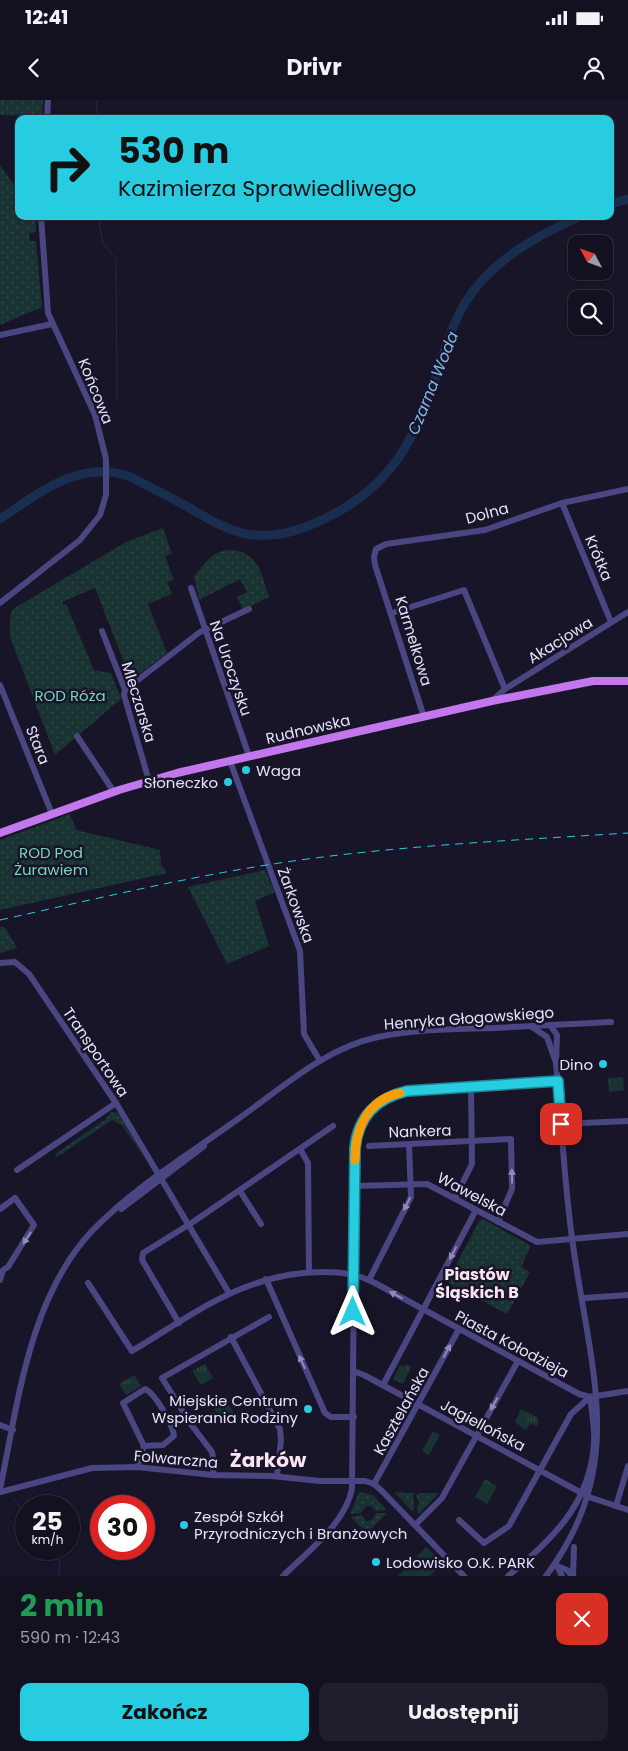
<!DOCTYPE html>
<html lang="pl">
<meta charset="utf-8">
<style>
:root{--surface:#13101f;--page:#201e2c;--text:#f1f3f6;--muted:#9d9da4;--line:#32303d;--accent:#27cce1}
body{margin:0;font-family:Poppins,sans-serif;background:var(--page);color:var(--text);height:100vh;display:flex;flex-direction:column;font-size:19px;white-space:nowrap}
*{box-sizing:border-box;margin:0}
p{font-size:16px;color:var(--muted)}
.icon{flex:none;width:28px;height:28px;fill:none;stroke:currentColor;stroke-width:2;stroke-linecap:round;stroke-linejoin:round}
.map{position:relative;height:1476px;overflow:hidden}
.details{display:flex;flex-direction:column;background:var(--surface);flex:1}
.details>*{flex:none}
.banner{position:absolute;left:15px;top:15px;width:599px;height:105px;border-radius:10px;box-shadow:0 1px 4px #0004,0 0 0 1px var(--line);background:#27cce1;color:#111;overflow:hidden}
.needle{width:32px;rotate:311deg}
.controls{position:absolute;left:568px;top:135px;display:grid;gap:10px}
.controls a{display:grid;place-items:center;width:45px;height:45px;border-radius:10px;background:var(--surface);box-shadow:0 1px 4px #0004,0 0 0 1px var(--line);font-size:25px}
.speed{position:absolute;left:15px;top:1395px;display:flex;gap:10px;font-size:25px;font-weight:700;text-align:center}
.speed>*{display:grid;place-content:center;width:65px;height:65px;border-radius:50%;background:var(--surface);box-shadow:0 1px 4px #0004,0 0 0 1px var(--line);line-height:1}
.speed small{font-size:12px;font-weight:400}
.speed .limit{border:8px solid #d22;background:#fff;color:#111}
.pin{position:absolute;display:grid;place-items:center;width:42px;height:42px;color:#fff;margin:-21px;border-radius:10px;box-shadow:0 2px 8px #0006}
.me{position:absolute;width:55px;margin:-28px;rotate:0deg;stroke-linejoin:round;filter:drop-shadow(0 0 4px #0008)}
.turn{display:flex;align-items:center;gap:18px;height:105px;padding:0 20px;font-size:22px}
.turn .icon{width:65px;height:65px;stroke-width:2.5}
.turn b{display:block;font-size:35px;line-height:42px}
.round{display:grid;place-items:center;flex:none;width:52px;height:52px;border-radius:10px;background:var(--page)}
.overview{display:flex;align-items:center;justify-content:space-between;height:85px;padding:0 20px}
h1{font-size:30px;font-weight:700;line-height:38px;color:#1e9e55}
.action{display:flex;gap:10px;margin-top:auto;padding:10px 20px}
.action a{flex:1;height:58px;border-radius:10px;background:var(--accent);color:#111;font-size:20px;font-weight:700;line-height:58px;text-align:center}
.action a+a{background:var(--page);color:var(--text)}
.status{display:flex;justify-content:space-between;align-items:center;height:35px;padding:0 25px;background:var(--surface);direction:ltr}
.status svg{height:14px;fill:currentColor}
header{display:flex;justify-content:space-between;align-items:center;height:65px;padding:0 20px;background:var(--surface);font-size:22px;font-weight:700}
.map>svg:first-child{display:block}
.grass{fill:url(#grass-dots)}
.park{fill:url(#park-tufts)}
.pitch{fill:#193232}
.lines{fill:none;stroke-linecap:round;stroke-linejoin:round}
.stream{stroke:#192d4e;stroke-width:1}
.river{stroke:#192d4e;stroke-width:9}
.minor{stroke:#494682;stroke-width:6}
.major{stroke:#c277ec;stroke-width:8}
.rail{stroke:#27cce1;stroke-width:1;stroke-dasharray:8 6;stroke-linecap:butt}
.oneway{fill:#8f8cb8}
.route-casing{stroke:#198592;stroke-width:12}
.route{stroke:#27cce1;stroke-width:9}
.slow{stroke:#f59e0b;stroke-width:9}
.poi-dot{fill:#27cce1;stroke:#191529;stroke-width:2}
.labels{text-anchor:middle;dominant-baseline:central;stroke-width:5;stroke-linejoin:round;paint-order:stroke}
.street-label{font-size:15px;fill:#e5e1fb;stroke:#191529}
.park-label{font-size:15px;fill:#76d3bd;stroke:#191529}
.poi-label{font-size:15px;fill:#e5e1fb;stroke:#191529;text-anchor:start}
.water-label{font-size:16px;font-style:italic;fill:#7db8ed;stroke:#191529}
.neighbourhood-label{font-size:16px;font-weight:bold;fill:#fbe3f2;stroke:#191529}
.district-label{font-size:20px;font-weight:bold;fill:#fbe3f2;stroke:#191529}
</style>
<div class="status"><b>12:41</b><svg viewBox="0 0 49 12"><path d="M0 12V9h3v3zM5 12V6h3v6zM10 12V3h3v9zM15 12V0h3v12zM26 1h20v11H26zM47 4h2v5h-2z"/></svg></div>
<header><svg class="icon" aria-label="back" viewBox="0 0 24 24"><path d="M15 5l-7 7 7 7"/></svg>Drivr<svg class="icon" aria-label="person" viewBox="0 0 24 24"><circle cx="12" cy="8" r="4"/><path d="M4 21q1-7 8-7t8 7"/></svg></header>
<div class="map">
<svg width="628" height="1476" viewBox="0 0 628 1476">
<defs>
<pattern id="grass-dots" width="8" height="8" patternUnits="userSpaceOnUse" patternTransform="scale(1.25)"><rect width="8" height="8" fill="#193232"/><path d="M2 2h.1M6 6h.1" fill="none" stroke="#2f4646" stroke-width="1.8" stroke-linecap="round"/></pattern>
<pattern id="park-tufts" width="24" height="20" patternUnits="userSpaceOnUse" patternTransform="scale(1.25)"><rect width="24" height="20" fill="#193232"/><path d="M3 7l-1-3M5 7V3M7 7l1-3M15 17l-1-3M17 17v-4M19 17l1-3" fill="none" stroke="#2f4646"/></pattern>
</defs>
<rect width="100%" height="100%" fill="#191529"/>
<g class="grass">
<polygon points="0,0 43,0 42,19 36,19 34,16 0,15"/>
<polygon points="0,65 19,92 19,116 36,116 36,132 29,133 30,141 36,141 42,207 0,225"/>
<polygon points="163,428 172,454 165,456 174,480 167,482 172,494 148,504 167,553 131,580 95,488 62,502 64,505 66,504 94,570 111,573 121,599 55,655 10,537 10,516 13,509 126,442"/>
<path d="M 226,450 C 258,449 261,472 269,497 L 243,510 L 237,497 L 247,492 L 240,479 L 199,500 L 194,477 C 206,463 208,455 226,450 Z"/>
<polygon points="70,714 76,730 160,750 161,764 167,773 0,810 0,740"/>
<polygon points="265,770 275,792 255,801 269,846 227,864 188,787"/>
<polygon points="2,826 6,829 17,848 0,853 0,827"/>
<polygon points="111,1012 118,1013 145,1059 122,1025 112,1020 57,1057 55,1054 106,1019"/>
<polygon points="483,1119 531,1146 521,1167 530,1172 507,1214 447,1182 479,1121"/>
<polygon points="359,1392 373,1395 387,1410 376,1411 371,1406 366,1406 361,1413 350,1414"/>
<polygon points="394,1392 413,1393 414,1410 412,1411"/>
<polygon points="419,1393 439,1393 419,1414 417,1411 419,1402 416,1395"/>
<polygon points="376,1413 387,1413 367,1433 351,1417 362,1415 366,1421 372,1420"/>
</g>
<g class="park">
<polygon points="623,977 624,990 609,992 608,978"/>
<polygon points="501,1158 504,1172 492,1174 490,1159"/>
<polygon points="205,1264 213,1278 201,1285 192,1271"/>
<polygon points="406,1264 411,1267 403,1284 393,1279 400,1265 404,1267"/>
<polygon points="134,1275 141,1286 126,1295 119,1284"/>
<polygon points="226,1301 234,1313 222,1320 214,1308"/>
<polygon points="521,1309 537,1317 539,1322 537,1326 530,1324 526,1330 515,1322"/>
<polygon points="433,1331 440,1335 429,1355 422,1351"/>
<polygon points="485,1379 497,1386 487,1404 475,1397"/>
</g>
<polygon class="pitch" points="426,1447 443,1463 430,1476 398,1476"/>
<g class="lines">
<g class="stream">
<polyline points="97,19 97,0"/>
<polyline points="98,116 103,143 116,159 117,301"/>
<polyline points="13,1399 26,1415"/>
<polyline points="52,1449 60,1462 59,1476"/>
</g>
<g class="river">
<polyline points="610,104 628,99"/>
<path d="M 0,419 C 39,393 81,358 131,377 C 150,387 169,397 188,407 C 207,418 224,429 246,434 C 274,439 300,431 326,418 C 393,386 416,337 438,270 C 445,248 453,223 465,203 C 491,161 536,136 581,116"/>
</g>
<g class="minor">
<polyline points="47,19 48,0"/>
<polyline points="0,235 52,224"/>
<polyline points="562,403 611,522"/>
<polyline points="191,488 249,656"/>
<polyline points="0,503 80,440 100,415 106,395 106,359 95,315 48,213 41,116"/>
<polyline points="392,513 464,490 505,589"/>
<polyline points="102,531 125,590 124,595 149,681"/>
<polyline points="0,585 52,714"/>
<polyline points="125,590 200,532 249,509"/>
<polyline points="492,601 505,589 628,512"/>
<polyline points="424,617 375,465 374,457 376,449 386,444 485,430 562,403 628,389"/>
<polyline points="77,636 114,692"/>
<polyline points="230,661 300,851 304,934 320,961"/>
<polyline points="0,863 15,862 29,874 116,1003 229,1193"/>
<polyline points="532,927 547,937 555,960"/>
<polyline points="561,1024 628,1021"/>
<polyline points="369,1046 511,1039 512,1089 498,1122"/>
<polyline points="300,1049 308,1063 309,1172"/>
<polyline points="17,1070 116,1003"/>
<polyline points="355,1086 427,1084 537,1142 628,1134"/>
<polyline points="240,1091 261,1124"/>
<polyline points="455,1098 472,1064 471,986"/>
<polyline points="0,1109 15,1098 34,1125 8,1167 3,1170 0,1180"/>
<polyline points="121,1109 204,1046"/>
<polyline points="266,1179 325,1313 331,1317 354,1317"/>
<polyline points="369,1180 411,1097 409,1044"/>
<path d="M 88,1183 L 132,1251 C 195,1213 247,1172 323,1172 C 343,1172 357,1174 375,1183 L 579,1294 L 590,1297 L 628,1291"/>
<polyline points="584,1198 628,1195"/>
<polyline points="179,1223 142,1160 143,1153 190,1124 333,1026"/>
<polyline points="231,1237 280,1329 281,1340 277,1376"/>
<polyline points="353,1271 364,1275 589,1397 628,1410"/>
<polyline points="383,1285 476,1110"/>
<polyline points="0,1325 13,1330"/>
<path d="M 137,1367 L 144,1346 L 123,1303 L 145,1289 C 155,1293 173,1325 174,1336 L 163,1345 L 144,1346"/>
<polyline points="213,1375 214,1362 212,1352 190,1323 162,1278 269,1217"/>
<polyline points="374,1384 459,1229"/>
<path d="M 0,1389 C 18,1303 29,1199 91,1132 C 134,1087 188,1055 238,1019 C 282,988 325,948 378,937 C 416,929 456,929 495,928 C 533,926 572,924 611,922"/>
<polyline points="0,1392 92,1368 137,1367 213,1375 272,1376 320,1381 365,1381 374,1384 383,1392 464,1476"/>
<polyline points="616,1406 628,1366"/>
<polyline points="459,1420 484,1443 509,1426 571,1314 590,1297"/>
<polyline points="415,1425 442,1398 518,1261"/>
<polyline points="557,1466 567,1470 572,1476"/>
<polyline points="557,1466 562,1476"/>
<path d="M 283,1476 C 307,1452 345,1424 352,1389 L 355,1048 C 358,1017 377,998 407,991 L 558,981"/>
<path d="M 508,1476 C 552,1439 590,1405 594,1343 C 595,1328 592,1312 590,1297"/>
<path d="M 546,1476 C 628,1366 591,1273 573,1145 C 564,1085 562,1024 556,964 L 557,935 L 550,925"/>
<polyline points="573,1476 574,1447"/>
</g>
<polyline class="major" points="0,733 119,690 177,673 492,601 593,581 628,581"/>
<path class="rail" d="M 0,820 C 100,798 199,774 300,760 C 409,745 519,740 628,733"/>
</g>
<defs><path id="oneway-solid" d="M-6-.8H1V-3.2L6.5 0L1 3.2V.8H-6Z" transform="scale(1.25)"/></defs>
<g class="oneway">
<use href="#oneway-solid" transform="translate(512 1076) rotate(-91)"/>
<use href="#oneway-solid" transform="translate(407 1104) rotate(116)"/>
<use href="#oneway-solid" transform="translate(27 1138) rotate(123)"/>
<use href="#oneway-solid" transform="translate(453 1153) rotate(118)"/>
<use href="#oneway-solid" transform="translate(396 1195) rotate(-151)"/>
<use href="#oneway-solid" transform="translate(447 1251) rotate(-62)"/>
<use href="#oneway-solid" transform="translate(302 1262) rotate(-115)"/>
<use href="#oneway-solid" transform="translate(494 1304) rotate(119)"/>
</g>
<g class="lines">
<g class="route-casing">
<path id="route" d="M 353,1212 L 355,1048 C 358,1017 377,998 407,991 L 558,981 L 561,1024"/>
</g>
<use href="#route" class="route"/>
<path class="slow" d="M 355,1060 C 355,1029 367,1000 400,993"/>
</g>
<g class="poi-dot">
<circle cx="246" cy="670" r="5"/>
<circle cx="228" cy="682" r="5"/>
<circle cx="603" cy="964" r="5"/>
<circle cx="308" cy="1309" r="5"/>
<circle cx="184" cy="1425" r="5"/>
<circle cx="376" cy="1462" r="5"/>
</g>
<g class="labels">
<g class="street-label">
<text transform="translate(96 291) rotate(68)">Końcowa</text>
<text transform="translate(487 413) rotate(-15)">Dolna</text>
<text transform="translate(599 458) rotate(67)">Krótka</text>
<text transform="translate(560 540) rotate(-32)">Akacjowa</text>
<text transform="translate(414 541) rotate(73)">Karmelkowa</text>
<text transform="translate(231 568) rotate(71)">Na Uroczysku</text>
<text transform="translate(139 602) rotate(73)">Mleczarska</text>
<text transform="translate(308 629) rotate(-13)">Rudnowska</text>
<text transform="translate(38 645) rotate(68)">Stara</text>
<text transform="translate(296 805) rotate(70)">Żarkowska</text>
<text transform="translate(469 918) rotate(-4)">Henryka Głogowskiego</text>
<text transform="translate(96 952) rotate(56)">Transportowa</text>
<text transform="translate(420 1031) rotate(-2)">Nankera</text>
<text transform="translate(472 1094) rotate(28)">Wawelska</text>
<text transform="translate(512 1244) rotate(28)">Piasta Kołodzieja</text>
<text transform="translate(401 1311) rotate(-61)">Kasztelańska</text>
<text transform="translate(483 1325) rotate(28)">Jagiellońska</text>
<text transform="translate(176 1359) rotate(5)">Folwarczna</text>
</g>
<g class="park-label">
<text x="70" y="595">ROD Róża</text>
<text x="51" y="752">ROD Pod<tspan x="51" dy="17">Żurawiem</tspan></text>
</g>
<g class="poi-label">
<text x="256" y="670">Waga</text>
<text x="218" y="682" text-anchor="end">Słoneczko</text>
<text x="593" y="964" text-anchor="end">Dino</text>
<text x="298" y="1300" text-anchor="end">Miejskie Centrum<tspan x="298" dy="17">Wspierania Rodziny</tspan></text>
<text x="194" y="1416">Zespół Szkół<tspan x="194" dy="17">Przyrodniczych i Branżowych</tspan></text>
<text x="386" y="1462">Lodowisko O.K. PARK</text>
</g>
<g class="water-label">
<text transform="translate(433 283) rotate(-68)">Czarna Woda</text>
</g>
<g class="neighbourhood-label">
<text x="477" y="1174">Piastów<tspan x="477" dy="18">Śląskich B</tspan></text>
</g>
<g class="district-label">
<text x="268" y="1360">Żarków</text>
</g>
</g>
</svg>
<div class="controls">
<a><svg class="needle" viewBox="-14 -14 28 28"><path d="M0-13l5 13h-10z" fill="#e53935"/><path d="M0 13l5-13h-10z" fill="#9d9da4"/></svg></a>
<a><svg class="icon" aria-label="search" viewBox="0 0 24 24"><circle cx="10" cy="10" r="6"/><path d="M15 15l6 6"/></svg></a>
</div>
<div class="speed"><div>25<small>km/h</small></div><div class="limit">30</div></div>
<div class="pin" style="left:561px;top:1024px;background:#d93025"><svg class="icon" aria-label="arrive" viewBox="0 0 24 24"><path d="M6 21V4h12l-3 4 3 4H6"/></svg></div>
<svg class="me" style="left:353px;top:1212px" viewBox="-20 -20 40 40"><path d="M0-17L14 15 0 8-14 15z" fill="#27cce1" stroke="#fff" stroke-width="4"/></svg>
<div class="banner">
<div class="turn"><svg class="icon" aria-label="right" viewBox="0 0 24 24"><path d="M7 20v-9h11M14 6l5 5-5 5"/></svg><div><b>530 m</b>Kazimierza Sprawiedliwego</div></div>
</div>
</div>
<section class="details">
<div class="overview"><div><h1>2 min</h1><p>590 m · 12:43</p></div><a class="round" style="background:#d93025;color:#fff"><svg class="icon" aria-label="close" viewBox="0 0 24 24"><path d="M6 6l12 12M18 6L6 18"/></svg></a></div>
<div class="action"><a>Zakończ</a><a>Udostępnij</a></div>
</section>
